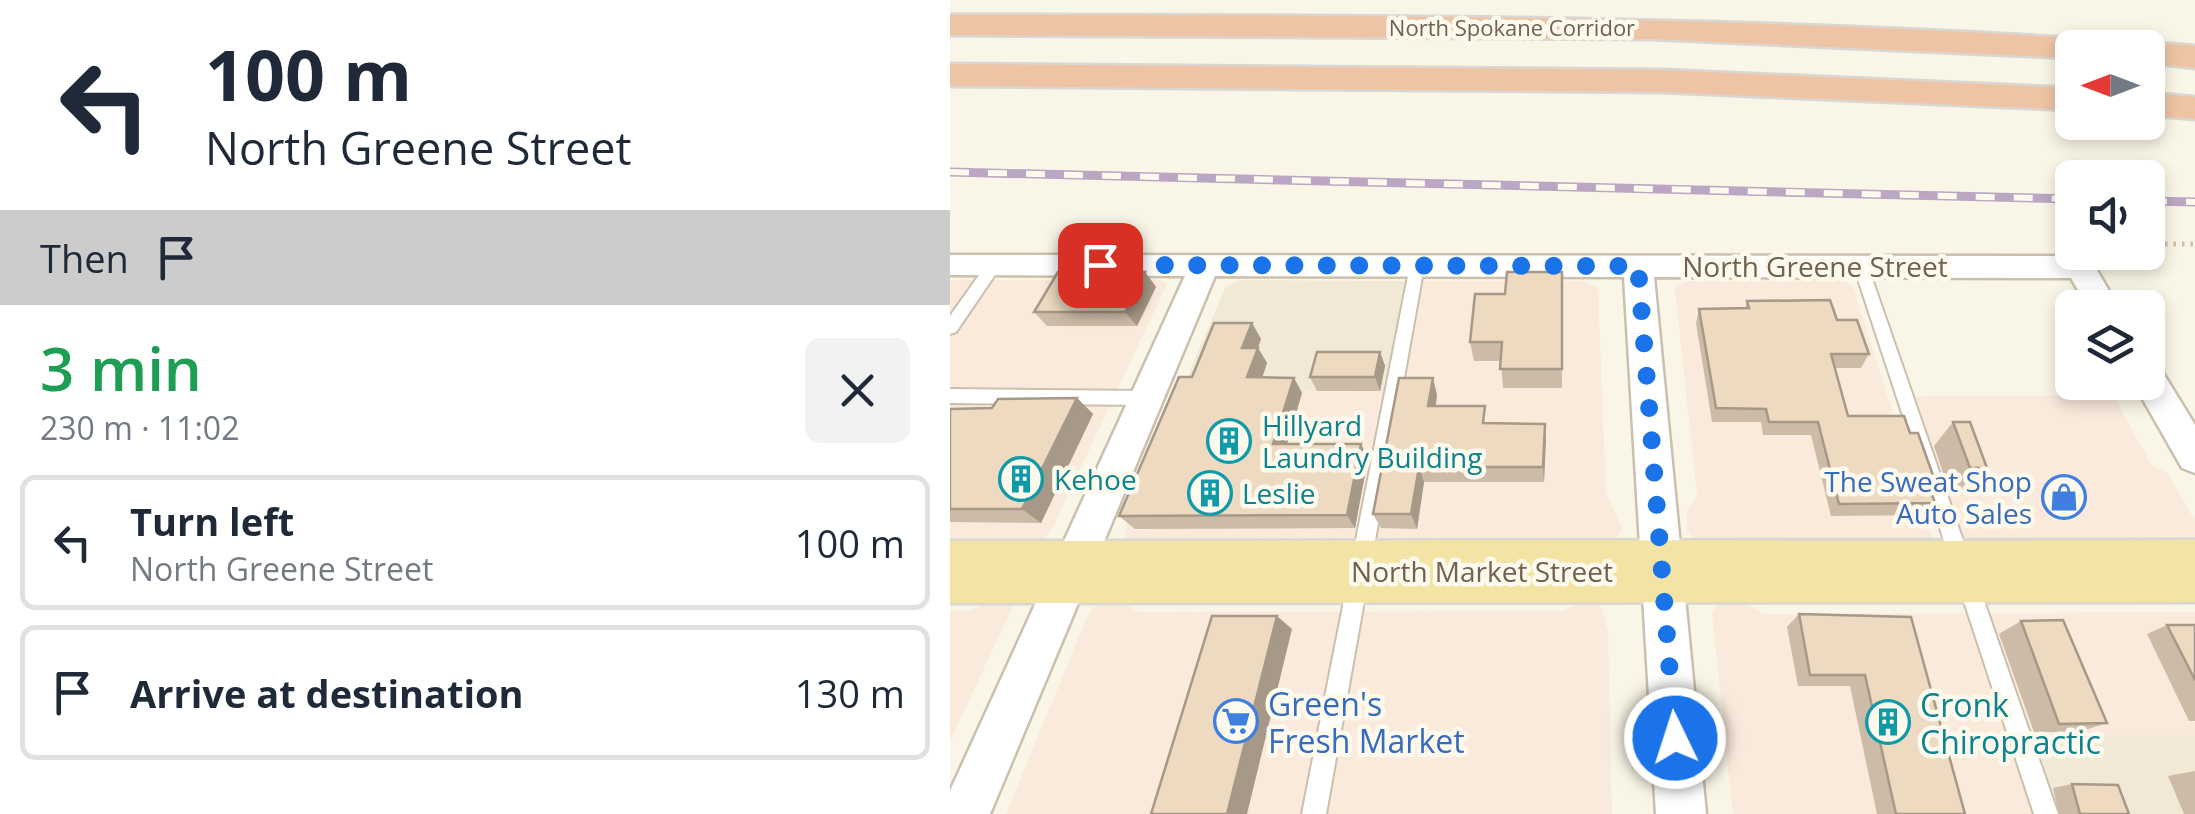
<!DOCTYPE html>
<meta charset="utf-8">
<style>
:root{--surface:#fff;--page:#f2f2f3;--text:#1f2937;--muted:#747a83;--line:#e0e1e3}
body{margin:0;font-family:"Open Sans",sans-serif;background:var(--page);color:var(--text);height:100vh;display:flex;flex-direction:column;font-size:38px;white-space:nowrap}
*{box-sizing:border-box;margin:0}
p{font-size:32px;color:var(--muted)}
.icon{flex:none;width:55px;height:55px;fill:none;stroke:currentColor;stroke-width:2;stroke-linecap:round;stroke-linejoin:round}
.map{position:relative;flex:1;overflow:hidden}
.panel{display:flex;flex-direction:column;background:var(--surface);width:950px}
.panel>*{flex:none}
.guide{background:#fff;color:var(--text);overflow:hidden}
.needle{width:65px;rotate:270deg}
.controls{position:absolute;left:1105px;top:30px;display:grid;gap:20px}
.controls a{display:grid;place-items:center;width:110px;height:110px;border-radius:15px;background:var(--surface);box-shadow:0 5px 15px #0003;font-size:50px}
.pin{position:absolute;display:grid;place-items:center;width:85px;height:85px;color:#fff;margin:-42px;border-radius:20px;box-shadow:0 5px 15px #0006}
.me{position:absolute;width:110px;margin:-55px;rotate:356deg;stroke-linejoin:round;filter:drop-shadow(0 0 8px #0008)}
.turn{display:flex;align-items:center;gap:35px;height:210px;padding:0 40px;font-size:45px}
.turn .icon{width:130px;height:130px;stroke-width:2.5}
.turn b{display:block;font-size:70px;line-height:85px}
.then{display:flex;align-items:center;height:95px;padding:0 40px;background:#0003;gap:20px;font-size:38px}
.round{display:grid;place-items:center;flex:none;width:105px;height:105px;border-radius:15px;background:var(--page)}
.summary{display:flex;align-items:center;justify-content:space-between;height:170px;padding:0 40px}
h1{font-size:60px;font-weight:600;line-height:75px;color:#1e9e55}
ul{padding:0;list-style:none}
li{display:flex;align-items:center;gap:30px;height:135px;margin:0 20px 15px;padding:0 20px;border:5px solid var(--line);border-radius:15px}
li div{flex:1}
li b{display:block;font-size:38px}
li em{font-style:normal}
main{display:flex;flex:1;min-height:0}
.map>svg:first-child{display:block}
.residential{fill:#f1e9d6}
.commercial{fill:#f9eadc}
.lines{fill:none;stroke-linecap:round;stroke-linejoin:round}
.service-casing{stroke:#cbc0ae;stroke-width:4}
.minor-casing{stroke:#cbc0ae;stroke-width:5}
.primary-casing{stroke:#dad6d1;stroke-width:5}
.motorway-casing{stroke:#dad6d1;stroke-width:5}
.path{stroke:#d2bea4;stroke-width:5;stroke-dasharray:2.5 6;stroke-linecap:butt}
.service{fill:#fff;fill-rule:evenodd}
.minor{fill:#fff;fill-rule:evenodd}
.primary{fill:#f3e4a5;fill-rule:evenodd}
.motorway{fill:#efc4a4;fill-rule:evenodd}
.rail-casing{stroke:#bba6c3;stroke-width:9}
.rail{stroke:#fdfaed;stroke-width:6;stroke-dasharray:19;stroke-linecap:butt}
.wall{fill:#ccbba6}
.shaded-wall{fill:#a69987}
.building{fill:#eddac1;stroke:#a69987;stroke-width:2.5}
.route{stroke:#1a73e8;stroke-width:18;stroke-dasharray:0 32.4}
.labels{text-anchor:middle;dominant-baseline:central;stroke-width:9;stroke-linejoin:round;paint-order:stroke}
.far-street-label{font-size:22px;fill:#71614e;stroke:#fdfaed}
.street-label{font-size:28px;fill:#71614e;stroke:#fdfaed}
.culture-label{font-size:28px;fill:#0d838f;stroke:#fdfaed;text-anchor:start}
.shop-label{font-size:28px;fill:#366cbe;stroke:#fdfaed;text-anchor:end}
.near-shop-label{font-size:32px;fill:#366cbe;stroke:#fdfaed;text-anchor:start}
.near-culture-label{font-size:32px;fill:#0d838f;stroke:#fdfaed;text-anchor:start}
</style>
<main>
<section class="panel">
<div class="guide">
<div class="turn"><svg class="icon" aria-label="left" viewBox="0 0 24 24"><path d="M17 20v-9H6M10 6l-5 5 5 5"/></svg><div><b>100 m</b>North Greene Street</div></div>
<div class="then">Then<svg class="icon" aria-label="arrive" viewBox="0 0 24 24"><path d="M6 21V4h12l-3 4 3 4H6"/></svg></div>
</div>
<div class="summary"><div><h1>3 min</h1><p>230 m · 11:02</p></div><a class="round"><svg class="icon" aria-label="close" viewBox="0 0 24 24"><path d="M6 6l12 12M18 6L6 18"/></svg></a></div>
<ul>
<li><svg class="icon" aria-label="left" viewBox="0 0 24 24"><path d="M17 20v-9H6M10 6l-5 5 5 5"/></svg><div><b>Turn left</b><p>North Greene Street</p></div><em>100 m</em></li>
<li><svg class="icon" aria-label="arrive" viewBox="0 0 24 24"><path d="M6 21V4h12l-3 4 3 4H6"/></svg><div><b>Arrive at destination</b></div><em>130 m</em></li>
</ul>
</section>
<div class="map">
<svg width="1245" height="814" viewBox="0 0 1245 814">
<rect width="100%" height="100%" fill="#faf6e7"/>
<g class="residential">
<polygon points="288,280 459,281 436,391 231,392 275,288"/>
<polygon points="1056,735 1245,735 1245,814 1081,814"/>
</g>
<g class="commercial">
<polygon points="0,280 210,280 217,284 102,529 94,540 71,554 0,544"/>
<polygon points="894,280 903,287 983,541 753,553 737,529 737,512 747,495 725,289 736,281"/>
<polygon points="459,281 632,281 648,288 656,493 672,528 663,547 175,541 177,521 231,392 436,391"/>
<polygon points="1163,395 1201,464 1218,474 1245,521 1245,554 1012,541 961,396"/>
<polygon points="43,599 60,601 62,608 0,741 0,611 20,611"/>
<polygon points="156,599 170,600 187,612 612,611 632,602 650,603 658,631 662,814 56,814 137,617 143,608"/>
<polygon points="777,600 789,600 814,614 1245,612 1245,735 1056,735 1081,814 783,814 762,614 768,603"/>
</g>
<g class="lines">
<g class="service-casing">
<g id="service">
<polygon points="44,260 49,261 51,265 49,269 6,332 0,334 0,316 39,261"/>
<polygon points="467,261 474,266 376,814 352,814 460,266"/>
<polygon points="911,262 918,267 1108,814 1084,814 904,267"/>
<polygon points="0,389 197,391 203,393 206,398 203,403 197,405 0,403"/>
</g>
</g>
<g class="minor-casing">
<g id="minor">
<polygon points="0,255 1130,256 1141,260 1169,308 1138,308 1121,278 704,277 756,814 706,814 674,277 265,276 40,814 0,814 0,791 235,276 0,275"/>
<polygon points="1198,365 1210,368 1245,425 1245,473 1232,468 1183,382 1198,382"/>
</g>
</g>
<g class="primary-casing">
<polygon id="primary" points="1245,540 1245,602 0,603 0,541"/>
</g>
<g class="motorway-casing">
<g id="motorway">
<path d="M 0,15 C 374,15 748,15 1122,38 L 1134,41 L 1139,48 L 1122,48 L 1122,58 L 702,39 L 0,35 Z"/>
<polygon points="1198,42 1245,46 1245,68 1198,63 1198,48 1184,48"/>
<polygon points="0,64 713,70 1122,88 1122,110 713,92 0,86"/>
<polygon points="1198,93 1245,97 1245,119 1198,115"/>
</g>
</g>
<polyline class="path" points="1198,244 1245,244"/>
<use href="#service" class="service"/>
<use href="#minor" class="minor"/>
<use href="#primary" class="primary"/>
<use href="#motorway" class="motorway"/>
<g class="rail-casing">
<g id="rail">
<polyline points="0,172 1122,199"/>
<polyline points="1198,201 1245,202"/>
</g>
</g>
<use href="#rail" class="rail"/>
</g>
<g class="wall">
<polygon points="195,272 206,287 187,326 97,326 84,312"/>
<polygon points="612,272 612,388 553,388 551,361 524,361 520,342 555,294"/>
<polygon points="797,301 887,320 919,354 911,368 885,368 898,416 960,433 984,478 978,484 985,503 974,515 881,516 861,435 813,435 811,422 762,422 746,323 749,309 795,308"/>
<polygon points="302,323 311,339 308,348 317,363 312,378 344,378 352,393 337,444 418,458 405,528 185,529 169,516"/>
<polygon points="430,352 435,366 430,391 367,391 360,377"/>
<polygon points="487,395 486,406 538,423 595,424 594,482 474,482 467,529 431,528 423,514"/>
<polygon points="127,398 143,414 91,523 0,522 0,409 42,408"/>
<polygon points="1003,422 1037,468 1016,490 999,490 984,446"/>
<polygon points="849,614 961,617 1015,814 927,814 900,686 848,686 837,627"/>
<polygon points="1071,621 1157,723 1129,732 1084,732 1049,634"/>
<polygon points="1217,625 1245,625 1245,721 1239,721 1197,634"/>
<polygon points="1245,771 1245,814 1234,814 1218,776"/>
<polygon points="1122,784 1179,814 1109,814 1103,788"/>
</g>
<g class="shaded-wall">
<polygon points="195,272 206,287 187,326 175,312"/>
<polygon points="302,323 311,339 302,363 292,348"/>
<polygon points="308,348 317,363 307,393 297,377"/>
<polygon points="430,352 435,366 430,391 425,377"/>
<polygon points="344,378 352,393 333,458 323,444"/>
<polygon points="483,378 487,395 483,422 478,406"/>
<polygon points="127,398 143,414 91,523 72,509"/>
<polygon points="595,424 596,440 594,482 593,467"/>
<polygon points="411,444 418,458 405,528 397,515"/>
<polygon points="469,467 474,482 467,529 461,514"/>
<polygon points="327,616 342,629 297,814 277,814"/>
</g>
<g class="building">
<polygon points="108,272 195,272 175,312 84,312"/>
<polygon points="557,272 612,272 612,369 550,369 552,342 520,342 525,294 555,294"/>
<polygon points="880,300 887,320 907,320 919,354 881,354 898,416 954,416 960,433 968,433 984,478 976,478 985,503 889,504 868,422 819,422 816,409 766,408 749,309 799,308 797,301"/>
<polygon points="264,323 302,323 292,348 308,348 297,377 344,378 323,444 411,444 397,515 169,516 229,377 242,377"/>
<polygon points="367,352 430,352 425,377 360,377"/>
<polygon points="449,378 483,378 478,406 535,406 533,423 595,424 593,467 469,467 461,514 423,514"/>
<polygon points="127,398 72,509 0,509 0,409 42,408 48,399"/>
<polygon points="1003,422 1020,422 1037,468 1020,468"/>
<polygon points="849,614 961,617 1015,814 946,814 915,675 860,675"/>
<polygon points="262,616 327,616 277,814 201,814"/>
<polygon points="1113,620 1157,723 1109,724 1071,621"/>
<polygon points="1217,625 1245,625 1245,680"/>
<polygon points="1122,784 1168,785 1179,814 1130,814"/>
</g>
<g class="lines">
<polyline class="route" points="150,265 688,266 725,738"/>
</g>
<defs>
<g id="building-ring" transform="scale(2.25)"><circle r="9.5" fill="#fdfaed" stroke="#0f9aa8" stroke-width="1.5"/><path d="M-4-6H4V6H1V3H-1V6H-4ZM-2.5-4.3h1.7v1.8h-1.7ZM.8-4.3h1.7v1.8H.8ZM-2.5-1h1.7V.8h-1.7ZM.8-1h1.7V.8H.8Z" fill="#0f9aa8"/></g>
<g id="shop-ring" transform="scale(2.25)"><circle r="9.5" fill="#fdfaed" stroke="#3f7fe0" stroke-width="1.5"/><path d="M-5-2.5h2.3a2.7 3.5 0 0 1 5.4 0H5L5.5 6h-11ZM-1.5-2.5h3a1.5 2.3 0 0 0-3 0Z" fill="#3f7fe0"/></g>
<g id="supermarket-ring" transform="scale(2.25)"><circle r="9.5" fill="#fdfaed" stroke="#3f7fe0" stroke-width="1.5"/><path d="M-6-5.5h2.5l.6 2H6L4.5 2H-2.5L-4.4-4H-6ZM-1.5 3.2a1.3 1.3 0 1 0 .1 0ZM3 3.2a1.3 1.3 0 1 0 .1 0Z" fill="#3f7fe0"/></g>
</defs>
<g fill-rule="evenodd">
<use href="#building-ring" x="279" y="441"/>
<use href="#building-ring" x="71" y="479"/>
<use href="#building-ring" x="260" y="493"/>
<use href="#shop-ring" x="1114" y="497"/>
<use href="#supermarket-ring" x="286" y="721"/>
<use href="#building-ring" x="938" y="722"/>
</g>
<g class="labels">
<g class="far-street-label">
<text x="562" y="27">North Spokane Corridor</text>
</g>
<g class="street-label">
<text x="865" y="266">North Greene Street</text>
<text x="532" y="571">North Market Street</text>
</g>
<g class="culture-label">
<text x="312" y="425">Hillyard<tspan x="312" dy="32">Laundry Building</tspan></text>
<text x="104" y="479">Kehoe</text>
<text x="292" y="493">Leslie</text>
</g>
<g class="shop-label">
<text x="1082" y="481">The Sweat Shop<tspan x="1082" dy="32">Auto Sales</tspan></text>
</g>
<g class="near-shop-label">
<text x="318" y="703">Green's<tspan x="318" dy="37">Fresh Market</tspan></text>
</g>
<g class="near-culture-label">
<text x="970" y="704">Cronk<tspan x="970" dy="37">Chiropractic</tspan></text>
</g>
</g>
</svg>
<div class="controls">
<a><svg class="needle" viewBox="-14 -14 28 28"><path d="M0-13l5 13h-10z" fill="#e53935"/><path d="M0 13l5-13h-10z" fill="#747a83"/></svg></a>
<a><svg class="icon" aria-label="sound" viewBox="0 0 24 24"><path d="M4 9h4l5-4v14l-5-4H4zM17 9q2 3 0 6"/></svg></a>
<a><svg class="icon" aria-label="layers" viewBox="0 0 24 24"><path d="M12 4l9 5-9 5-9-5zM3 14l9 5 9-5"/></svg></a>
</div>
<div class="pin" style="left:150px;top:265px;background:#d93025"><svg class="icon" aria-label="arrive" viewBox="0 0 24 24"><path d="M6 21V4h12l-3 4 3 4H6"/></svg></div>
<svg class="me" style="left:725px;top:738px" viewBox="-20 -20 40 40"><circle r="17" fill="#1a73e8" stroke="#fff" stroke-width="3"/><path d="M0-11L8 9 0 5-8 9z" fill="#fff"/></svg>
</div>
</main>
